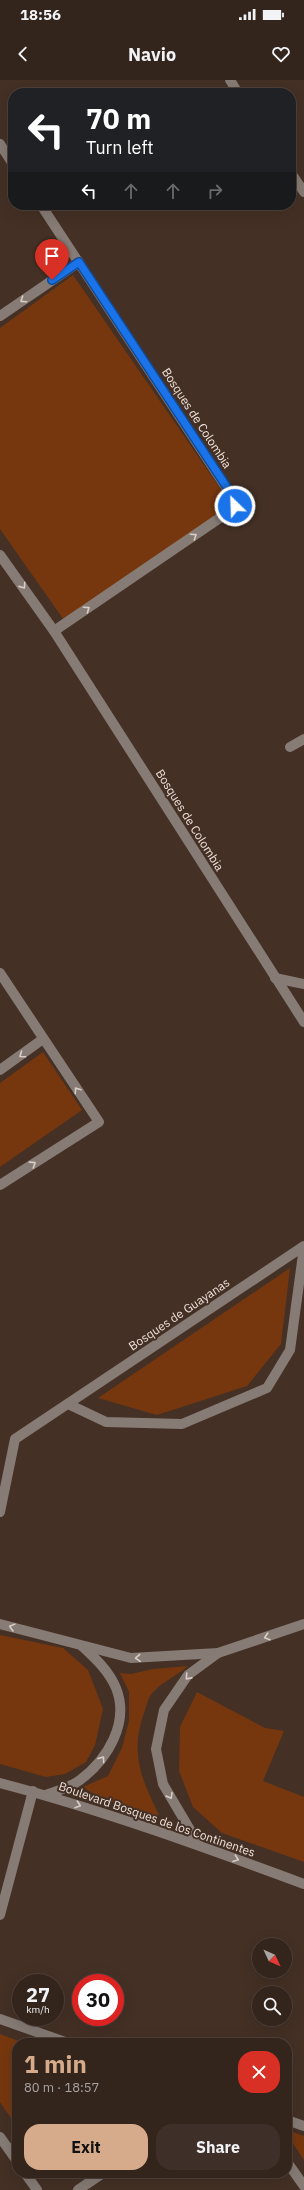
<!DOCTYPE html>
<meta charset="utf-8">
<style>
:root{--surface:#33241c;--page:#3e3029;--text:#f1f3f6;--muted:#a9a4a3;--line:#4e413b;--accent:#d6ab8b}
body{margin:0;font-family:"IBM Plex Sans",sans-serif;background:var(--page);color:var(--text);height:100vh;display:flex;flex-direction:column;font-size:15px;white-space:nowrap}
*{box-sizing:border-box;margin:0}
p{font-size:13px;color:var(--muted)}
.icon{flex:none;width:22px;height:22px;fill:none;stroke:currentColor;stroke-width:2;stroke-linecap:round;stroke-linejoin:round}
.map{position:relative;flex:1;overflow:hidden}
.drawer{position:absolute;left:12px;top:1958px;width:280px;height:140px;display:flex;flex-direction:column;background:var(--surface);border-radius:16px;box-shadow:0 4px 16px #0002,0 0 0 1px var(--line)}
.drawer>*{flex:none}
.banner{position:absolute;left:8px;top:8px;width:288px;height:122px;border-radius:16px;box-shadow:0 4px 16px #0002,0 0 0 1px var(--line);background:#202124;color:#fff;overflow:hidden}
.needle{width:26px;rotate:134deg}
.fabs{position:absolute;left:252px;top:1858px;display:grid;gap:8px}
.fabs a{display:grid;place-items:center;width:40px;height:40px;border-radius:50%;background:var(--surface);box-shadow:0 4px 16px #0002,0 0 0 1px var(--line);font-size:20px}
.speed{position:absolute;left:12px;top:1894px;display:flex;gap:8px;font-size:20px;font-weight:700;text-align:center}
.speed>*{display:grid;place-content:center;width:52px;height:52px;border-radius:50%;background:var(--surface);box-shadow:0 4px 16px #0002,0 0 0 1px var(--line);line-height:1}
.speed small{font-size:10px;font-weight:400}
.speed .limit{border:6px solid #d22;background:#fff;color:#111}
.pin{position:absolute;display:grid;place-items:center;width:34px;height:34px;color:#fff;margin:-41px -17px;border-radius:50% 50% 50% 0;rotate:-45deg;box-shadow:0 0 4px #0007}
.pin .icon{rotate:45deg}
.me{position:absolute;width:44px;margin:-22px;rotate:336deg;stroke-linejoin:round;filter:drop-shadow(0 0 3px #0008)}
.turn{display:flex;align-items:center;gap:14px;height:84px;padding:0 12px;font-size:18px}
.turn .icon{width:52px;height:52px;stroke-width:2.5}
.turn b{display:block;font-size:28px;line-height:34px}
.lanes{display:flex;align-items:center;height:38px;padding:0 12px;background:#0003;justify-content:center;gap:20px;direction:ltr}
.lanes .off{opacity:.35}
.round{display:grid;place-items:center;flex:none;width:42px;height:42px;border-radius:16px;background:var(--page)}
.headline{display:flex;align-items:center;justify-content:space-between;height:68px;padding:0 12px}
h1{font-size:24px;font-weight:700;line-height:30px;color:var(--accent)}
.primary-button{display:flex;gap:8px;margin-top:auto;padding:8px 12px}
.primary-button a{flex:1;height:46px;border-radius:16px;background:var(--accent);color:#111;font-size:16px;font-weight:700;line-height:46px;text-align:center}
.primary-button a+a{background:var(--page);color:var(--text)}
.status{display:flex;justify-content:space-between;align-items:center;height:28px;padding:0 20px;background:var(--surface);direction:ltr}
.status svg{height:11px;fill:currentColor}
header{display:flex;justify-content:space-between;align-items:center;height:52px;padding:0 12px;background:var(--surface);font-size:18px;font-weight:700}
.map>svg:first-child{display:block}
.green{fill:#76370e}
.lines{fill:none;stroke-linecap:round;stroke-linejoin:round}
.minor{stroke:#867b75;stroke-width:10}
.oneway{stroke:#dacdc6}
.route-casing{stroke:#114b97;stroke-width:10}
.route{stroke:#1a73e8;stroke-width:7}
.labels{text-anchor:middle;dominant-baseline:central;stroke-width:4;stroke-linejoin:round;paint-order:stroke}
.street-label{font-size:12px;fill:#efe1da;stroke:#443025}
</style>
<div class="status"><b>18:56</b><svg viewBox="0 0 49 12"><path d="M0 12V9h3v3zM5 12V6h3v6zM10 12V3h3v9zM15 12V0h3v12zM26 1h20v11H26zM47 4h2v5h-2z"/></svg></div>
<header><svg class="icon" aria-label="back" viewBox="0 0 24 24"><path d="M15 5l-7 7 7 7"/></svg>Navio<svg class="icon" aria-label="heart" viewBox="0 0 24 24"><path d="M12 20l-8-8c-3-5 5-10 8-4 3-6 11-1 8 4z"/></svg></header>
<div class="map">
<svg width="304" height="2110" viewBox="0 0 304 2110">
<rect width="100%" height="100%" fill="#443025"/>
<g class="green">
<polygon points="73,195 233,427 66,543 0,449 0,248"/>
<polygon points="43,972 82,1030 0,1087 0,1003"/>
<polygon points="290,1188 281,1264 247,1306 157,1335 98,1318"/>
<polygon points="0,1555 63,1568 88,1590 103,1629 95,1665 86,1682 65,1694 46,1697 0,1684"/>
<path d="M 188,1586 C 176,1597 160,1602 150,1616 C 147,1621 146,1628 144,1633 C 130,1674 141,1698 159,1735 L 150,1736 L 97,1716 L 83,1707 L 108,1696 L 122,1668 L 129,1641 L 129,1612 L 120,1593 L 131,1594 L 153,1589 Z"/>
<polygon points="197,1612 265,1648 284,1651 263,1701 304,1717 304,1782 222,1753 193,1727 179,1691 180,1647"/>
<polygon points="0,1954 24,1963 17,1963 17,2047 0,2022"/>
<polygon points="287,2050 304,2056 304,2080 287,2055"/>
</g>
<g class="lines">
<g class="minor">
<polyline points="230,0 238,13"/>
<polyline points="0,64 13,84"/>
<polyline points="291,93 304,112"/>
<polyline points="41,125 235,421 235,426 227,433 54,551"/>
<polyline points="0,236 79,182"/>
<polyline points="0,475 54,551 304,942"/>
<polyline points="290,667 304,659"/>
<polyline points="0,893 99,1042 0,1105"/>
<polyline points="275,898 304,904"/>
<polyline points="0,990 43,959"/>
<polyline points="68,1324 106,1342 182,1344 267,1308 290,1270 304,1167"/>
<polyline points="0,1432 15,1359 304,1166"/>
<polyline points="0,1544 131,1578 218,1573 304,1544"/>
<path d="M 0,1703 C 103,1730 204,1767 304,1804"/>
<path d="M 46,1715 C 57,1711 71,1707 80,1700 C 107,1680 130,1643 116,1608 C 109,1591 95,1578 82,1566"/>
<polyline points="199,1765 163,1704 156,1669 164,1630 188,1595 218,1573"/>
<polyline points="0,1835 33,1711"/>
<polyline points="0,1939 68,1963"/>
<polyline points="287,2040 304,2046"/>
<polyline points="0,2057 17,2081"/>
<polyline points="287,2082 304,2106"/>
<polyline points="25,2093 37,2110"/>
<polyline points="78,2110 103,2093"/>
</g>
</g>
<defs><path id="oneway-chevron" d="M-2-3.5L2.5 0L-2 3.5" fill="none" stroke-width="1.6" stroke-linecap="round" stroke-linejoin="round"/></defs>
<g class="oneway">
<use href="#oneway-chevron" transform="translate(23 220) rotate(146)"/>
<use href="#oneway-chevron" transform="translate(194 456) rotate(-34)"/>
<use href="#oneway-chevron" transform="translate(23 506) rotate(55)"/>
<use href="#oneway-chevron" transform="translate(87 529) rotate(-34)"/>
<use href="#oneway-chevron" transform="translate(22 975) rotate(145)"/>
<use href="#oneway-chevron" transform="translate(77 1010) rotate(-124)"/>
<use href="#oneway-chevron" transform="translate(33 1084) rotate(-33)"/>
<use href="#oneway-chevron" transform="translate(12 1547) rotate(-165)"/>
<use href="#oneway-chevron" transform="translate(267 1557) rotate(162)"/>
<use href="#oneway-chevron" transform="translate(138 1578) rotate(177)"/>
<use href="#oneway-chevron" transform="translate(188 1597) rotate(132)"/>
<use href="#oneway-chevron" transform="translate(102 1679) rotate(-54)"/>
<use href="#oneway-chevron" transform="translate(170 1716) rotate(59)"/>
<use href="#oneway-chevron" transform="translate(78 1725) rotate(18)"/>
<use href="#oneway-chevron" transform="translate(236 1779) rotate(20)"/>
</g>
<g class="lines">
<g class="route-casing">
<polyline id="route" points="52,200 79,182 232,415 235,426"/>
</g>
<use href="#route" class="route"/>
</g>
<g class="labels">
<g class="street-label">
<text transform="translate(197 338) rotate(57)">Bosques de Colombia</text>
<text transform="translate(190 740) rotate(58)">Bosques de Colombia</text>
<text transform="translate(179 1234) rotate(-34)">Bosques de Guayanas</text>
<text transform="translate(157 1739) rotate(19)">Boulevard Bosques de los Continentes</text>
</g>
</g>
</svg>
<div class="fabs">
<a><svg class="needle" viewBox="-14 -14 28 28"><path d="M0-13l5 13h-10z" fill="#e53935"/><path d="M0 13l5-13h-10z" fill="#a9a4a3"/></svg></a>
<a><svg class="icon" aria-label="search" viewBox="0 0 24 24"><circle cx="10" cy="10" r="6"/><path d="M15 15l6 6"/></svg></a>
</div>
<div class="speed"><div>27<small>km/h</small></div><div class="limit">30</div></div>
<div class="pin" style="left:52px;top:200px;background:#d93025"><svg class="icon" aria-label="arrive" viewBox="0 0 24 24"><path d="M6 21V4h12l-3 4 3 4H6"/></svg></div>
<svg class="me" style="left:235px;top:426px" viewBox="-20 -20 40 40"><circle r="17" fill="#1a73e8" stroke="#fff" stroke-width="3"/><path d="M0-11L8 9 0 5-8 9z" fill="#fff"/></svg>
<div class="banner">
<div class="turn"><svg class="icon" aria-label="left" viewBox="0 0 24 24"><path d="M17 20v-9H6M10 6l-5 5 5 5"/></svg><div><b>70 m</b>Turn left</div></div>
<div class="lanes"><svg class="icon" aria-label="left" viewBox="0 0 24 24"><path d="M17 20v-9H6M10 6l-5 5 5 5"/></svg><svg class="icon off" aria-label="ahead" viewBox="0 0 24 24"><path d="M12 20V5M6 11l6-6 6 6"/></svg><svg class="icon off" aria-label="ahead" viewBox="0 0 24 24"><path d="M12 20V5M6 11l6-6 6 6"/></svg><svg class="icon off" aria-label="right" viewBox="0 0 24 24"><path d="M7 20v-9h11M14 6l5 5-5 5"/></svg></div>
</div>
<section class="drawer">
<div class="headline"><div><h1>1 min</h1><p>80 m · 18:57</p></div><a class="round" style="background:#d93025;color:#fff"><svg class="icon" aria-label="close" viewBox="0 0 24 24"><path d="M6 6l12 12M18 6L6 18"/></svg></a></div>
<div class="primary-button"><a>Exit</a><a>Share</a></div>
</section>
</div>
